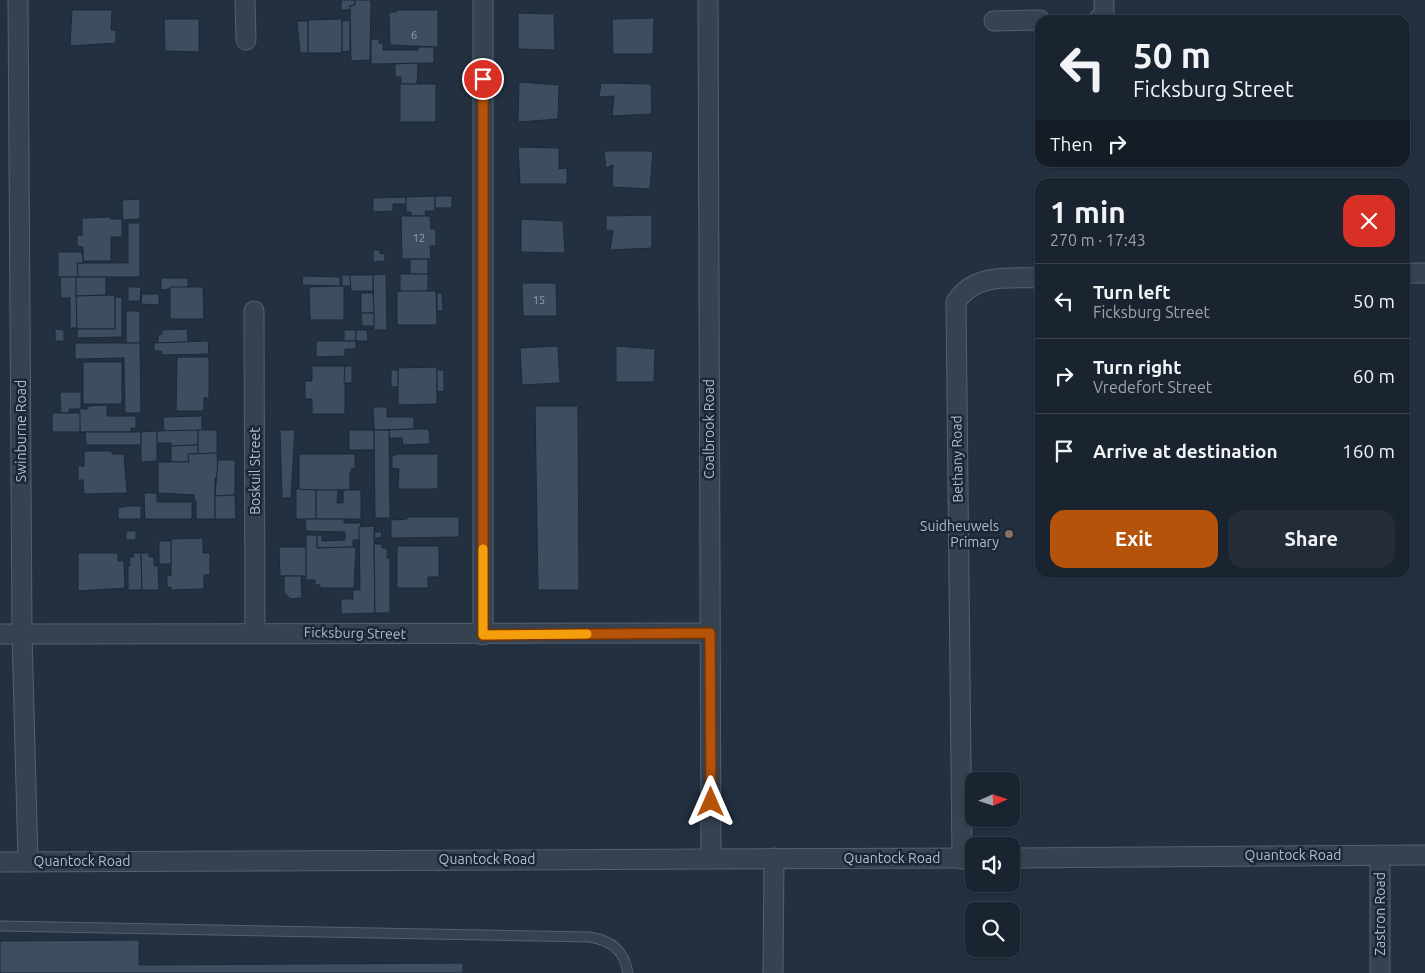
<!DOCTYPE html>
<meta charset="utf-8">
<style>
:root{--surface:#1a2430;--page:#232c38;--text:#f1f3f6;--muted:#9fa4ab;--line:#38414c;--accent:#b45309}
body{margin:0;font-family:Ubuntu,sans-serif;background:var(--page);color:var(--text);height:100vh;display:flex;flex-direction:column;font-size:19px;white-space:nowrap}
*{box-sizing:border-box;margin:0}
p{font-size:16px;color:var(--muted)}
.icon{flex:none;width:28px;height:28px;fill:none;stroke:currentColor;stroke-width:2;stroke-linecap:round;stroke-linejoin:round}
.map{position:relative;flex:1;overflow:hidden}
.panel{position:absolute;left:1035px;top:178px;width:375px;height:400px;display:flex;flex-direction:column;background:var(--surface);border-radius:15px;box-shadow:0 1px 4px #0004,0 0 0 1px var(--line)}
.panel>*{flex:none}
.hud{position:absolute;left:1035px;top:15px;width:375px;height:152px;border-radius:15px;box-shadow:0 1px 4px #0004,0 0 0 1px var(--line);background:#1a2430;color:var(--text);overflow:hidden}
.needle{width:32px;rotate:87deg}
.buttons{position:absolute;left:965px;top:772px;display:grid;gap:10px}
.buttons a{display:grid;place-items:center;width:55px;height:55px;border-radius:10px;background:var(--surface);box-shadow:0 1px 4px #0004,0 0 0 1px var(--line);font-size:25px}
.pin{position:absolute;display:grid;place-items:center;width:42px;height:42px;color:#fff;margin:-21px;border:2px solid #fff;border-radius:50%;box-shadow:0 1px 5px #0007}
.me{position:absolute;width:55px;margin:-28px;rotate:0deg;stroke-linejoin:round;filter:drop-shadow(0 0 4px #0008)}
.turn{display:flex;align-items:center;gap:18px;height:105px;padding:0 15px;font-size:22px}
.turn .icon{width:65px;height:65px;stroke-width:2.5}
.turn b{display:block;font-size:35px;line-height:42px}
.then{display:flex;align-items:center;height:48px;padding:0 15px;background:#0003;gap:10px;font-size:19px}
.round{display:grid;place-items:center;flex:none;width:52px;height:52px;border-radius:15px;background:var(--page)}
.summary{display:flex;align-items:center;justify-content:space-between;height:85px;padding:0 15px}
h1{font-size:30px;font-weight:700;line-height:38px}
.primary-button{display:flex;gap:10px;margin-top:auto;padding:10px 15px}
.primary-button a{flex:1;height:58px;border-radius:15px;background:var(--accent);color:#fff;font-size:20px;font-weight:700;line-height:58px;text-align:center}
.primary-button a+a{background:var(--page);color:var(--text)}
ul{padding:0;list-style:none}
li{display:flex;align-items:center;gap:15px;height:75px;padding:0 15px;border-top:1px solid var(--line)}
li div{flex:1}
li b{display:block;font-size:19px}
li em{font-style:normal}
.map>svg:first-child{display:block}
.building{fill:#3d4e60;stroke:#1d2937}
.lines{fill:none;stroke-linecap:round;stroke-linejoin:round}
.service-casing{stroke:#54606e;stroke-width:11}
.minor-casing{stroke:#54606e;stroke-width:21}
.service{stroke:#364250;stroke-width:9}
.minor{stroke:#364250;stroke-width:19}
.route-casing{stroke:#753606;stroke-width:12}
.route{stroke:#b45309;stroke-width:9}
.slow{stroke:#f59e0b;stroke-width:9}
.education-dot{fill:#8d6e63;stroke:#1b2735;stroke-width:2}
.labels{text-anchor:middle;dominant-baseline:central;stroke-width:5;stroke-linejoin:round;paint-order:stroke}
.number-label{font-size:11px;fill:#95a1b0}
.street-label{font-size:14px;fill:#b2bdcb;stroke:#1b2735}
.poi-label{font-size:14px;fill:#b2bdcb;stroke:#1b2735;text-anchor:end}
</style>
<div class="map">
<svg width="1425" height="973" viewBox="0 0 1425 973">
<rect width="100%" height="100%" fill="#223040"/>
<g class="building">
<polygon points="341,0 355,0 355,5 350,6 350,10 341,10"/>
<polygon points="355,0 371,0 370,60 351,61 350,6 355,5"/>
<polygon points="72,10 112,10 111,30 116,30 116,43 70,46"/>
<polygon points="396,10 438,10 438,47 390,45 389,12 396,12"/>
<polygon points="518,13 554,14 555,50 518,49"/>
<polygon points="654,18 653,54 613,54 612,19"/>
<polygon points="164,19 199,19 199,52 165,51"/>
<polygon points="342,19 342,53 308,53 308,20"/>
<polygon points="350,20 350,51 342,52 342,21"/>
<polygon points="297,21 308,21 308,53 300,53"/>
<polygon points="371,39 379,39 379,43 383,43 383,50 418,50 418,47 434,47 434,63 371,64"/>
<polygon points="418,63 417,84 401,84 401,77 395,77 395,64"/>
<polygon points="519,82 559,85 558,119 518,122"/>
<polygon points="601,83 651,84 652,114 612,116 614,96 599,97"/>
<rect x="400" y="84" width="36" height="38"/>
<polygon points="518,147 559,148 559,169 567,168 567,184 520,184"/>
<polygon points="604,151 653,151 650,189 612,187 613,165 606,168"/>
<polygon points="435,196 435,211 425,211 426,216 411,216 411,212 406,212 406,197"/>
<rect x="435" y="196" width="17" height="12"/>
<polygon points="406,197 406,204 393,204 393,211 373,212 373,198"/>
<polygon points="140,199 140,219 123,220 122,200"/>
<polygon points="652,215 652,248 610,250 613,231 606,230 606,216"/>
<polygon points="401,216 430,216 431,229 436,229 436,246 430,246 431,259 402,259"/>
<polygon points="111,217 111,219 122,219 122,237 111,237 111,261 83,261 83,247 77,246 77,235 82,235 82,218"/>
<polygon points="521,219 563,221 565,253 521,252"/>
<polygon points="128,223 140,223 140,277 78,277 77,263 128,263"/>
<polygon points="373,250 380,250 380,254 385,253 385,261 373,262"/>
<polygon points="58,252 82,252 83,263 77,263 78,277 58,277"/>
<rect x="410" y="259" width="18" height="15"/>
<polygon points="386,274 387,330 374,330 373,275"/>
<polygon points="400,274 428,274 428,291 400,292"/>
<polygon points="342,275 350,275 351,286 342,286"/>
<polygon points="350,275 373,275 373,291 351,291"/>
<polygon points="303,276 340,277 340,286 302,285"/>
<polygon points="60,277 76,277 77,328 70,328 70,298 61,298"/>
<polygon points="76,277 106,277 106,295 76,296"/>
<polygon points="161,278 188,278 188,287 161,290"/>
<polygon points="522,283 556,283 557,316 523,316"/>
<polygon points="344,286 344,320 310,320 309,287"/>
<polygon points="128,287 141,287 140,301 128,301"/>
<polygon points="170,287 203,287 204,319 170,319"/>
<polygon points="397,291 436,291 437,325 397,325"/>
<polygon points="361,293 373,293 374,313 361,313"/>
<polygon points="437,293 442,293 443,311 437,311"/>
<polygon points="142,294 159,294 159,305 141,304"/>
<polygon points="115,295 115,329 77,329 76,296"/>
<polygon points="115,297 122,297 122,337 77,338 77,329 115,329"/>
<rect x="126" y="311" width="14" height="32"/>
<polygon points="361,313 374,313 374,326 362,326"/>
<polygon points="55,329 64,330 64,341 55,341"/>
<polygon points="187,329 188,342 158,343 158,335 162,334 162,330"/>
<rect x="344" y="330" width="12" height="11"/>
<polygon points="356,330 367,330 368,341 356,341"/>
<polygon points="208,341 209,354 162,355 161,351 154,351 154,343"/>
<polygon points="316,341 356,341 356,349 345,349 345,356 316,357"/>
<polygon points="75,343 140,343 141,413 125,413 124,358 75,359"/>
<polygon points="558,346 560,383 522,385 520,348"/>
<polygon points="616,346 655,349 654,382 616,382"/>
<polygon points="177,357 209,357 209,398 204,398 204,411 176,411"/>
<rect x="83" y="362" width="39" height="42"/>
<polygon points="312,366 345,366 345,414 312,414 312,399 305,399 305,381 312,381"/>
<polygon points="345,366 352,366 352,383 344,383"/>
<polygon points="437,367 437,404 398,405 398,368"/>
<rect x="391" y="370" width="7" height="17"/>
<polygon points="437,370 444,370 444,391 437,392"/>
<polygon points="60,392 81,392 81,409 69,409 69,413 61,413"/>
<polygon points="107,405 107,416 136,416 136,428 131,428 131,432 80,432 79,409 88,409 88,406"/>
<polygon points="535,406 578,406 579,590 538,590"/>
<polygon points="373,407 387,407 387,417 414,417 414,429 374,430"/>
<rect x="52" y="413" width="28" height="19"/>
<polygon points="202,416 202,431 164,431 163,417"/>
<polygon points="414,429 429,429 430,444 403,445 402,438 389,438 389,430"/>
<polygon points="198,430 198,445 171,446 171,443 157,443 157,431"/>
<polygon points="198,430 217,430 217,453 198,454"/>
<polygon points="280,430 295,430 291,498 282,498"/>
<rect x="349" y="430" width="25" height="20"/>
<polygon points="374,430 389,430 390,518 375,518"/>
<polygon points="157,431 157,461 141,462 141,432"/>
<polygon points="85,432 141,432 141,445 86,445"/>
<polygon points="198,445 198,454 188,454 189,462 171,462 171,446"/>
<polygon points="84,451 112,451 112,454 124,454 127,493 84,494 83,480 78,480 78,466 84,466"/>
<polygon points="217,453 218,478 215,478 215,519 196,519 196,501 194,501 194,495 158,493 158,462 189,462 188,454"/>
<polygon points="299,454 355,454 355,469 352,468 350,475 350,490 299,490"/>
<polygon points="398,454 438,454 438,489 398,489 399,469 392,468 392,456"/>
<polygon points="218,460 235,460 235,495 215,496"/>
<polygon points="296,489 316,490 316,519 296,519"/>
<polygon points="316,490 338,490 337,503 343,503 343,490 361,490 361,519 316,519"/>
<polygon points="144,493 157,493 157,502 192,502 192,519 145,519"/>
<polygon points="235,495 236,519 215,519 215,496"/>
<polygon points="127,506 141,506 141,519 118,519 118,508"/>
<polygon points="407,517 459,517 459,537 391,538 391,520 407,519"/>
<polygon points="305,519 344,519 344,523 361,523 359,540 353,540 353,547 317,548 317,535 322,535 322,541 345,540 345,532 306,531"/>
<polygon points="374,526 375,613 341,614 341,599 353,599 353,590 360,590 359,527"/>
<rect x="126" y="531" width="10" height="9"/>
<polygon points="375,532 382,532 381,538 374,538"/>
<polygon points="306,535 317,535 317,548 356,547 354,588 320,588 320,585 315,585 315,580 306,580"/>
<polygon points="203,538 203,553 210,553 210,575 204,575 204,589 171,590 171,587 167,587 167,575 171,576 171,539"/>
<rect x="159" y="541" width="12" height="23"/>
<polygon points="374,544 382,544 382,548 387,548 387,558 390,558 390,613 375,613"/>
<polygon points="397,546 439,546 439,577 428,577 428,588 397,588"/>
<polygon points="279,547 306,547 306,576 280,576"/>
<polygon points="78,553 118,553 118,561 124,561 125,588 78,591"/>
<polygon points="133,553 141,553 142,590 128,590 128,566 130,566 129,557 134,557"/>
<polygon points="141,553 149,553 149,557 154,557 154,566 158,566 159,590 142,590"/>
<polygon points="284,576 301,576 302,598 290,599 284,592"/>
<polygon points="139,940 139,965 463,963 463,973 0,973 0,941"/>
</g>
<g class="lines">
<g class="service-casing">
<path id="service" d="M 0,926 L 590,937 C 612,941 624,950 628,973"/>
</g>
<g class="minor-casing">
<g id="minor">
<polyline points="18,0 22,633 28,862"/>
<polyline points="245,0 246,40"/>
<polyline points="483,0 483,635"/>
<polyline points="708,0 711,858"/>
<polyline points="1098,20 1104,16 1104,0"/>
<polyline points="994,21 1040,20"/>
<polyline points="1405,273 1425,273"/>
<polyline points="254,311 255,632"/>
<polyline points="0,634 710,633"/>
<polyline points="1380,855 1380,973"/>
<polyline points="1011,858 1425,855"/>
<path d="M 962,859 L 956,302 C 974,273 1010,278 1040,278"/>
<polyline points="0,862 974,858"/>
<polyline points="773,973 774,858"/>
</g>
</g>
<use href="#service" class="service"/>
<use href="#minor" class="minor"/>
</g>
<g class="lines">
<g class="route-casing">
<polyline id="route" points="483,79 483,635 710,633 711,802"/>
</g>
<use href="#route" class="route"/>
<polyline class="slow" points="483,549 483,635 587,634"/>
</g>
<circle class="education-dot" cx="1009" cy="534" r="5"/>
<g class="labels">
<g class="number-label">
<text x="414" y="35">6</text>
<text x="419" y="238">12</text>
<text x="539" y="300">15</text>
</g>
<g class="street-label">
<text transform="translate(709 429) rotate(-90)">Coalbrook Road</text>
<text transform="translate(21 431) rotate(-90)">Swinburne Road</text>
<text transform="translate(957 459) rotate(-91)">Bethany Road</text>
<text transform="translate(255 471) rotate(-90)">Boskuil Street</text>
<text transform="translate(355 633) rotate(1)">Ficksburg Street</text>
<text x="1293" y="855">Quantock Road</text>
<text x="892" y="858">Quantock Road</text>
<text x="487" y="859">Quantock Road</text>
<text x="82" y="861">Quantock Road</text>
<text transform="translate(1380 914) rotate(-90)">Zastron Road</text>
</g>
<g class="poi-label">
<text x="999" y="526">Suidheuwels<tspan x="999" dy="16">Primary</tspan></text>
</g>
</g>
</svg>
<div class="buttons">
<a><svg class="needle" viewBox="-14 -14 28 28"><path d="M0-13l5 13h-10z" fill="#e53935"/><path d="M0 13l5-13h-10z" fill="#9fa4ab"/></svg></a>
<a><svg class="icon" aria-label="sound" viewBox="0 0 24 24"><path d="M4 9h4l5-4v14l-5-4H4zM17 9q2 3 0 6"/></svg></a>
<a><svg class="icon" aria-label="search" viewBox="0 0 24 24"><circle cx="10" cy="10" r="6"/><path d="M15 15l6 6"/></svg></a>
</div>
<div class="pin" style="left:483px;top:79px;background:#d93025"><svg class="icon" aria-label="arrive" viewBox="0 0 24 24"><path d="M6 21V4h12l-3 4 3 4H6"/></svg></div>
<svg class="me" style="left:711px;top:802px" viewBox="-20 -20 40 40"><path d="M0-17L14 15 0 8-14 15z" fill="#b45309" stroke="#fff" stroke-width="4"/></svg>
<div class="hud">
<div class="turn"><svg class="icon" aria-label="left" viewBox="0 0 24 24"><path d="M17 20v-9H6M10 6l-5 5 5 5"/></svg><div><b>50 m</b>Ficksburg Street</div></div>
<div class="then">Then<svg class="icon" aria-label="right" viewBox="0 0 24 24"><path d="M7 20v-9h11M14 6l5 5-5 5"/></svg></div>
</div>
<section class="panel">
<div class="summary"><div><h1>1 min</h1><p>270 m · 17:43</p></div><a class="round" style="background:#d93025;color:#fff"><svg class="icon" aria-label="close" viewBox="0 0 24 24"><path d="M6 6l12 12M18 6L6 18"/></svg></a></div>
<ul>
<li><svg class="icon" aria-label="left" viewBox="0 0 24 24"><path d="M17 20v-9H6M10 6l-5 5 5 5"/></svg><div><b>Turn left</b><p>Ficksburg Street</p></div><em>50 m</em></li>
<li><svg class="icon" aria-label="right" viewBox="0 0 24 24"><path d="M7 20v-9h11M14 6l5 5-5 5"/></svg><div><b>Turn right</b><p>Vredefort Street</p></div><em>60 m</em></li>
<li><svg class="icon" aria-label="arrive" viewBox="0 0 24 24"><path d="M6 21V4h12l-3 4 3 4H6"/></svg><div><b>Arrive at destination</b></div><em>160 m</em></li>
</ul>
<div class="primary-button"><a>Exit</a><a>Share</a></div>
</section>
</div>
